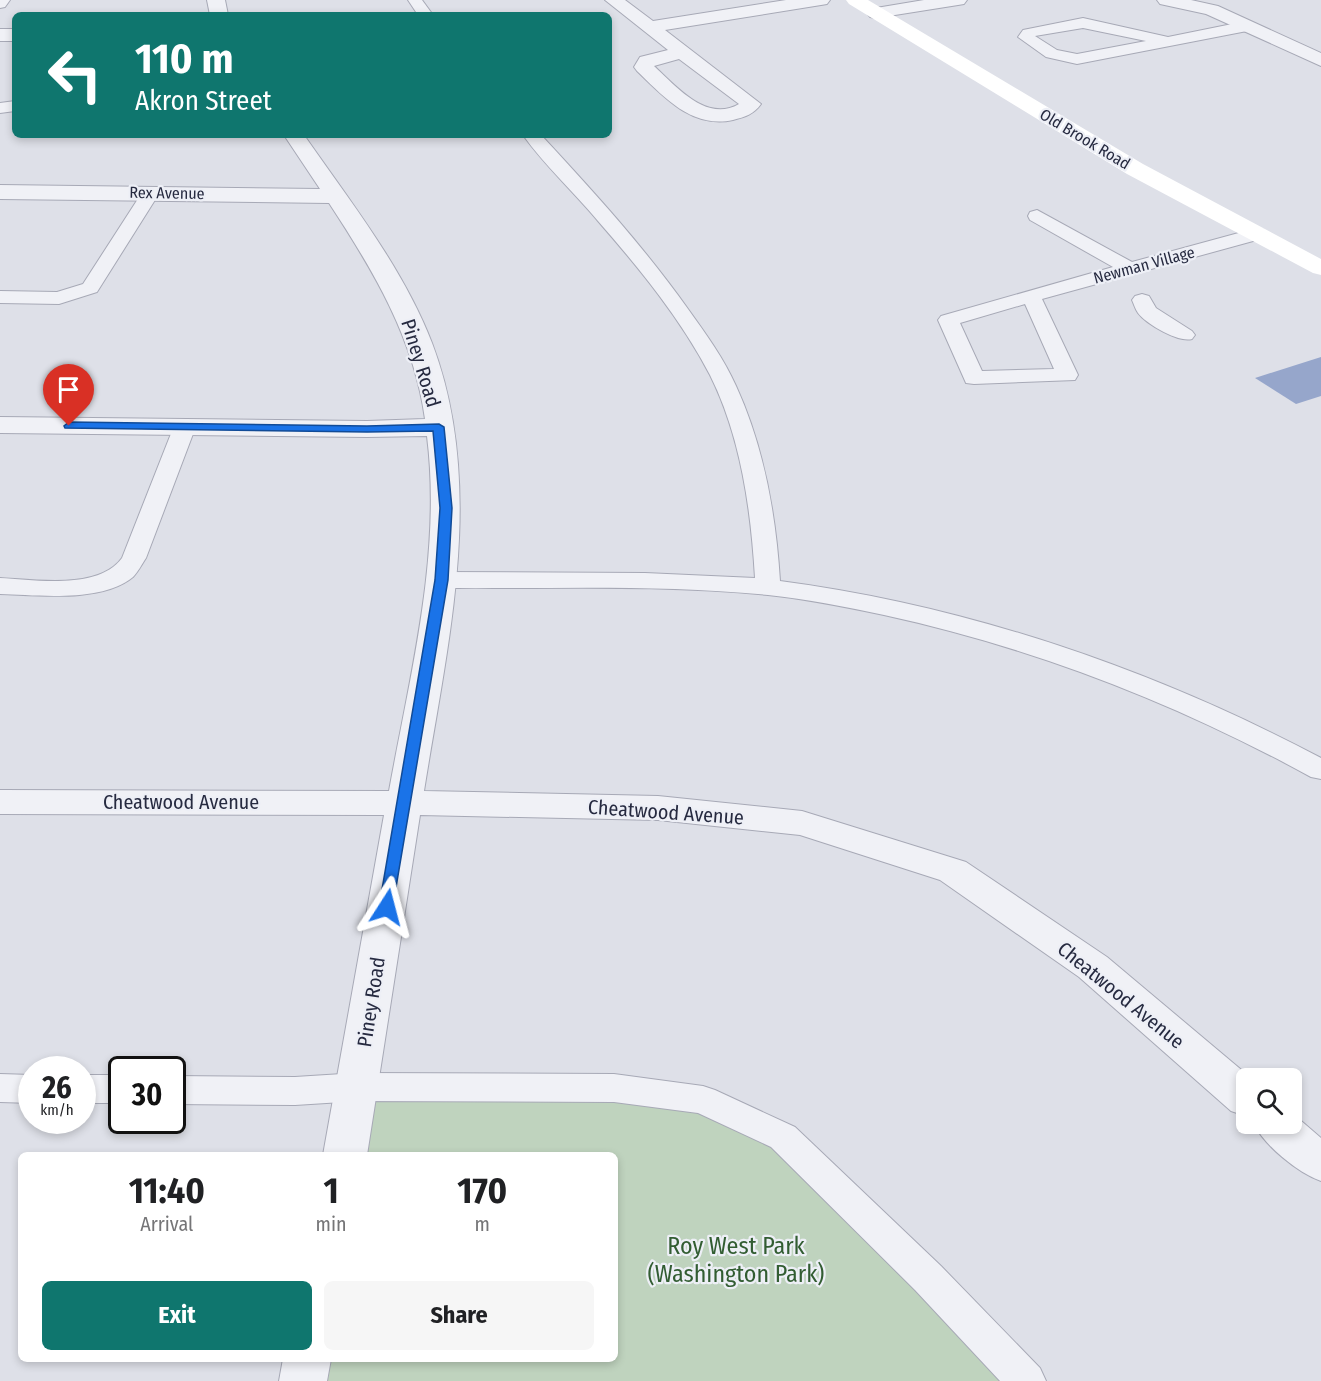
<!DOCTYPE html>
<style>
:root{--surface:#fff;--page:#f6f6f6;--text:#202124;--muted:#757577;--accent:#0f766e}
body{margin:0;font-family:"Fira Sans Condensed",sans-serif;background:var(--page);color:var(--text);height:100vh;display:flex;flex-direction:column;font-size:22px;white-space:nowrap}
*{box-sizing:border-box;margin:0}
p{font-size:20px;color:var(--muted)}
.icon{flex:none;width:33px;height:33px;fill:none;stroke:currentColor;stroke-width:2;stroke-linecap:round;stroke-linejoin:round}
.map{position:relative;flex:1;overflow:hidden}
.side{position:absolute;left:18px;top:1152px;width:600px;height:210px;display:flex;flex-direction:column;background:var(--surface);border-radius:9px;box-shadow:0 3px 9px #0003}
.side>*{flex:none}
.hud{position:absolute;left:12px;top:12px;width:600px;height:126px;border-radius:9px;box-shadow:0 3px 9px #0003;background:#0f766e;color:#fff;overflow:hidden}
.buttons{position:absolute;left:1236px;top:1068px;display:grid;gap:12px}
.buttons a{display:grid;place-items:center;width:66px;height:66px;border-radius:9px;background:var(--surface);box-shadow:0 3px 9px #0003;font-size:30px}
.speed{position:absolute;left:18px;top:1056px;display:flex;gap:12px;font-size:30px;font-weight:700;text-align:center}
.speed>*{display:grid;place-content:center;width:78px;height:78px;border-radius:50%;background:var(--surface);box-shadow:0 3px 9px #0003;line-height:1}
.speed small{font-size:15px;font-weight:400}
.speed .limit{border:3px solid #111;border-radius:9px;background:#fff;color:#111}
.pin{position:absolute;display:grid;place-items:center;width:51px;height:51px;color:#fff;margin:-62px -26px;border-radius:50% 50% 50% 0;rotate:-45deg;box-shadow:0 0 6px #0007}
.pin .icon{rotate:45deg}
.me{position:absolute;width:66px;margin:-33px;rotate:9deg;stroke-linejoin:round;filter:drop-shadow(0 0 4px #0008)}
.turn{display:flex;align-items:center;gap:21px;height:126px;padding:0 24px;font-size:27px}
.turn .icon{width:78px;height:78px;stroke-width:2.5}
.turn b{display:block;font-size:42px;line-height:51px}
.eta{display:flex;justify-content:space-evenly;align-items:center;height:102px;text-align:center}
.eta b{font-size:36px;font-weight:700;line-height:42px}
.action{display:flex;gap:12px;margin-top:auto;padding:12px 24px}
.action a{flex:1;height:69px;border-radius:9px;background:var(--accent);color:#fff;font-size:24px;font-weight:700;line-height:69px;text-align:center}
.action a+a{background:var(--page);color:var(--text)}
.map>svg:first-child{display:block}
.green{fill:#bfd3be}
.water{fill:#96a6cb}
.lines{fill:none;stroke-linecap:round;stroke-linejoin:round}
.lane-casing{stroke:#a7a9b6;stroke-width:2}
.street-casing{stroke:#a7a9b6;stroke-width:2}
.lane{fill:#f0f1f6;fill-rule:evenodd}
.street{fill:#f0f1f6;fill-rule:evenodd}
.secondary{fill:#fff;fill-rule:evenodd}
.route{fill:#1a73e8;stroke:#114b97;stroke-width:1.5}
.labels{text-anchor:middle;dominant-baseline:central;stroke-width:4.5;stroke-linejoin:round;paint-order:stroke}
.far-street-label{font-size:16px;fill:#262a40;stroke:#edeff6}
.street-label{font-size:20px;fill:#262a40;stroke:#edeff6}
.near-park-label{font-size:24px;fill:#325d32;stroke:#edeff6}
</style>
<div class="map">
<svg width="1321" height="1381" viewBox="0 0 1321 1381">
<rect width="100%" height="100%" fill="#dee0e8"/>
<polygon class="green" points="358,1087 614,1088 783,1137 1026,1381 303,1381 307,1359 615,1359 615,1155 345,1155"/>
<polygon class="water" points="1321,357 1321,396 1296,404 1255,378"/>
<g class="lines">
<g class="lane-casing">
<g id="lane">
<polygon points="0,0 10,0 5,7 0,8"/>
<polygon points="408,0 422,0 433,15 418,15"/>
<path d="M 1083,18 L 1168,37 L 1247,21 L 1255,26 L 1247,31 L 1077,64 L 1046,57 L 1018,37 L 1023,30 ZM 1083,28 L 1146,41 L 1077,54 L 1057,50 L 1035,36 Z"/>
<polygon points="15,101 15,111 0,113 0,103"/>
<path d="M 523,135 L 541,135 C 593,191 644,247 688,309 C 706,334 724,359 736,386 C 764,447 776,515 780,581 C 969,606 1153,669 1321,758 L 1321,779 L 1311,777 C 1176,703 1035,648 884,615 C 846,607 807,599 768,595 C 660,584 551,589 442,588 L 433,585 L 429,580 L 433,575 L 442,572 L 645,573 L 755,578 C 751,510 741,437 710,375 C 681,319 639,268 598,221 C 574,192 545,166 523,135 Z"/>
<polygon points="151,187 157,188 160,192 97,292 59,304 0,303 0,291 57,292 83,284 145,188"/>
<path d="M 1037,210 L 1132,262 L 1257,228 L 1264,230 L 1266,234 L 1264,238 L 1042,299 L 1078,375 L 1075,380 L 974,384 L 966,383 L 938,320 L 941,316 L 1113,267 L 1030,220 L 1028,216 L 1030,212 ZM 1025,304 L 1054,369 L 982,371 L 960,323 Z"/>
<path d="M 1142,294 L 1149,296 L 1156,308 L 1192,331 L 1195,335 L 1192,339 C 1179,343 1146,324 1138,313 C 1135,309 1134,304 1132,300 L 1135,296 Z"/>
<path d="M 185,419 L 193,421 L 196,426 L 146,558 C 142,564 138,572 133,577 C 102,603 37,595 0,594 L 0,578 C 35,580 99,590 122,558 L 174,426 L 177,421 Z"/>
<polygon points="358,1073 614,1074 703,1086 715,1090 795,1127 941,1266 1040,1368 1046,1381 1000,1381 915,1290 771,1147 698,1113 614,1102 358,1101 295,1105 172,1104 172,1076 295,1077"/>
<polygon points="0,1074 32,1075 32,1103 0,1102"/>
<rect x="82" y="1075" width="40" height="28"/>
</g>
</g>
<g class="street-casing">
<g id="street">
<polygon points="207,0 225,0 228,15 210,15"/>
<path d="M 605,0 L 625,0 L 653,21 L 786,0 L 830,0 L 827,4 L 821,5 L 665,30 L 761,104 C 754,114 745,117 733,120 C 692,129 664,97 637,71 L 634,67 L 640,57 L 668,50 ZM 679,59 L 739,104 C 706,123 676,86 654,66 Z"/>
<polygon points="924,0 967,0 964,4 958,5 876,18 870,17 867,13 870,9"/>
<polygon points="1157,0 1191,0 1218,6 1321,53 1321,66 1206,14 1160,4"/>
<rect x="0" y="29" width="15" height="12"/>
<path d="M 284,135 L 304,135 C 350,201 403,268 432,343 C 487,488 447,645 424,791 L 658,796 L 802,811 L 966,862 L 1107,957 L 1251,1078 L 1246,1078 L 1246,1116 L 1231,1111 L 1079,977 L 940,880 L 800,835 L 658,820 L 420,815 L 367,1155 L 323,1155 L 384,815 L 0,814 L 0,790 L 389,791 C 410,675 442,555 427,436 L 367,437 L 0,433 L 0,417 L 367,421 L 425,419 C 414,338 373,270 329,203 L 0,199 L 0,185 L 320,189 Z"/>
<path d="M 1292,1113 L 1321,1138 L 1321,1181 C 1298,1173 1265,1146 1254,1124 L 1292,1124 Z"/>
<polygon points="283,1359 331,1359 327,1381 279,1381"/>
</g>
</g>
<use href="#lane" class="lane"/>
<use href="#street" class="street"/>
<polygon class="secondary" points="846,0 868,0 1143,164 1321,259 1321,275 1313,273 1127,174 849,4"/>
</g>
<polygon class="route" points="69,422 367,426 439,424 444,427 452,508 448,580 392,911 381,911 379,907 435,580 440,508 433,431 367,432 65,428 64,426"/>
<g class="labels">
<g class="far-street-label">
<text transform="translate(1085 139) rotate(31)">Old Brook Road</text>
<text transform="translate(167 193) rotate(1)">Rex Avenue</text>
<text transform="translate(1144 265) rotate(-15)">Newman Village</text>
</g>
<g class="street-label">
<text transform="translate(421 363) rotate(73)">Piney Road</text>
<text x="181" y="802">Cheatwood Avenue</text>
<text transform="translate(666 812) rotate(4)">Cheatwood Avenue</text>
<text transform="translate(1121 995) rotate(39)">Cheatwood Avenue</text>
<text transform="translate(371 1002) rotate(-81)">Piney Road</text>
</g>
<g class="near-park-label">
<text x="736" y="1246">Roy West Park<tspan x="736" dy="28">(Washington Park)</tspan></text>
</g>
</g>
</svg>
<div class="buttons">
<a><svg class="icon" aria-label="search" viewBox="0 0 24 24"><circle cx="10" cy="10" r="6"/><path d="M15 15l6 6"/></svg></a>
</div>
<div class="speed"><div>26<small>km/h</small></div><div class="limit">30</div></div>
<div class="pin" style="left:69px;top:426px;background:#d93025"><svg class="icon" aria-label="arrive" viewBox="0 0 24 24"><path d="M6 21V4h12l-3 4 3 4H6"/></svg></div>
<svg class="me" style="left:387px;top:907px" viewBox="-20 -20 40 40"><path d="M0-17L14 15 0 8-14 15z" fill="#1a73e8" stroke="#fff" stroke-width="4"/></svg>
<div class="hud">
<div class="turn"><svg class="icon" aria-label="left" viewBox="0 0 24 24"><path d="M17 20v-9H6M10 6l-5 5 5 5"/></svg><div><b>110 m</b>Akron Street</div></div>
</div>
<section class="side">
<div class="eta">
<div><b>11:40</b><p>Arrival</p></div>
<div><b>1</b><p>min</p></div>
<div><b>170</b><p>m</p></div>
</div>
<div class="action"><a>Exit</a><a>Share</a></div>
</section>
</div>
